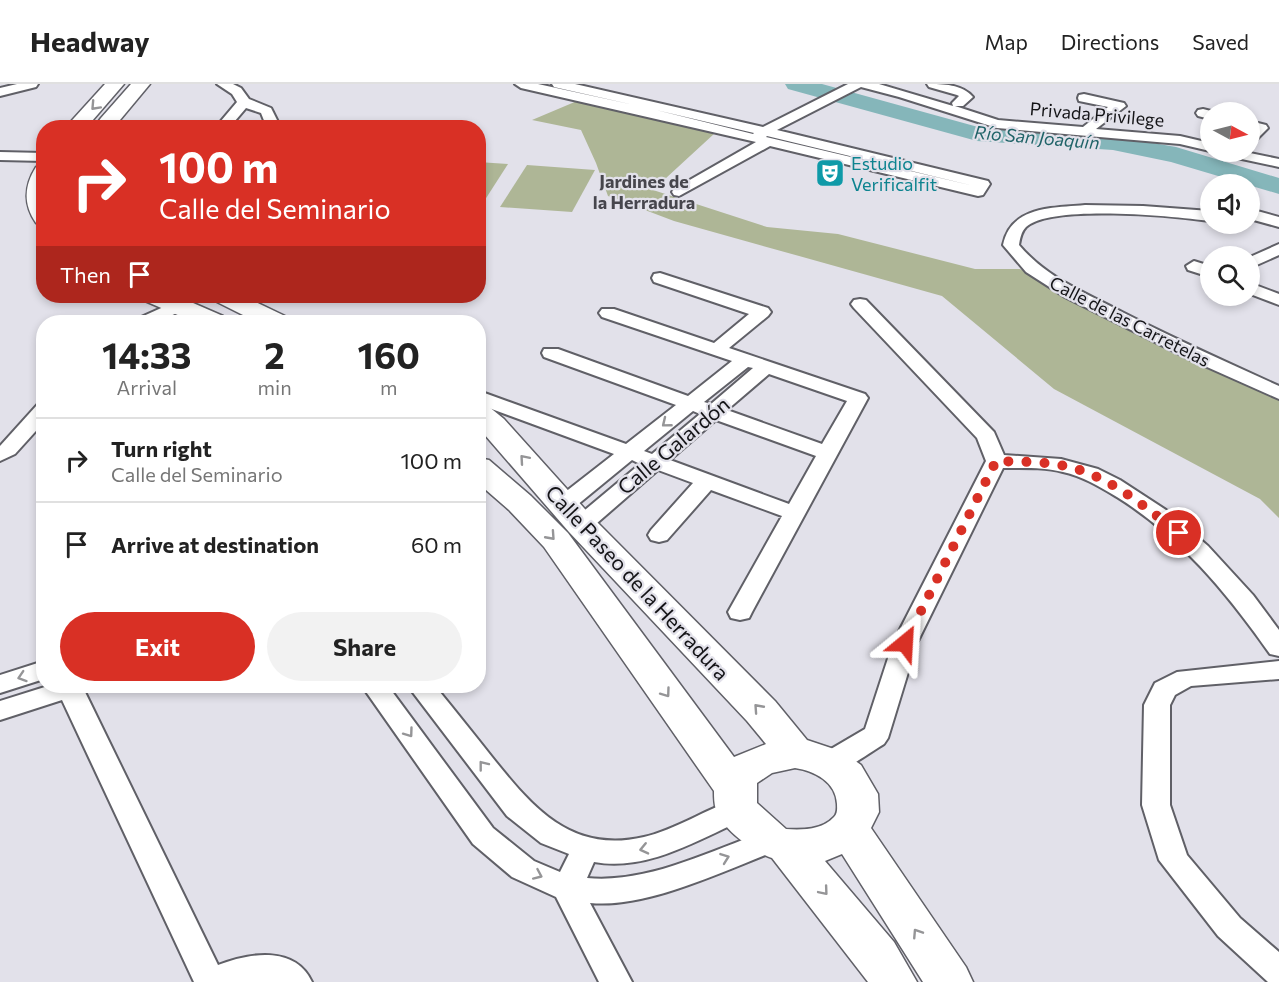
<!DOCTYPE html>
<meta charset="utf-8">
<style>
:root{--surface:#fff;--page:#f2f2f2;--text:#222;--muted:#767676;--line:#e0e0e0;--accent:#d93025}
body{margin:0;font-family:Commissioner,sans-serif;background:var(--page);color:var(--text);height:100vh;display:flex;flex-direction:column;font-size:22px;white-space:nowrap}
*{box-sizing:border-box;margin:0}
p{font-size:20px;color:var(--muted)}
.icon{flex:none;width:33px;height:33px;fill:none;stroke:currentColor;stroke-width:2;stroke-linecap:round;stroke-linejoin:round}
.map{position:relative;flex:1;overflow:hidden}
.details{position:absolute;left:36px;top:231px;width:450px;height:378px;display:flex;flex-direction:column;background:var(--surface);border-radius:24px;box-shadow:0 3px 9px #0003}
.details>*{flex:none}
.guide{position:absolute;left:36px;top:36px;width:450px;height:183px;border-radius:24px;box-shadow:0 3px 9px #0003;background:#d93025;color:#fff;overflow:hidden}
.needle{width:39px;rotate:97deg}
.tools{position:absolute;left:1200px;top:18px;display:grid;gap:12px}
.tools a{display:grid;place-items:center;width:60px;height:60px;border-radius:50%;background:var(--surface);box-shadow:0 3px 9px #0003;font-size:30px}
.pin{position:absolute;display:grid;place-items:center;width:51px;height:51px;color:#fff;margin:-26px;border:3px solid #fff;border-radius:50%;box-shadow:0 2px 6px #0007}
.me{position:absolute;width:66px;margin:-33px;rotate:27deg;stroke-linejoin:round;filter:drop-shadow(0 0 4px #0008)}
.turn{display:flex;align-items:center;gap:21px;height:126px;padding:0 24px;font-size:27px}
.turn .icon{width:78px;height:78px;stroke-width:2.5}
.turn b{display:block;font-size:42px;line-height:51px}
.then{display:flex;align-items:center;height:57px;padding:0 24px;background:#0003;gap:12px;font-size:22px}
.eta{display:flex;justify-content:space-evenly;align-items:center;height:102px;text-align:center}
.eta b{font-size:36px;font-weight:700;line-height:42px}
.button{display:flex;gap:12px;margin-top:auto;padding:12px 24px}
.button a{flex:1;height:69px;border-radius:36px;background:var(--accent);color:#fff;font-size:24px;font-weight:700;line-height:69px;text-align:center}
.button a+a{background:var(--page);color:var(--text)}
ul{padding:0;list-style:none}
li{display:flex;align-items:center;gap:18px;height:84px;padding:0 24px;border-top:2px solid var(--line)}
li div{flex:1}
li b{display:block;font-size:22px}
li em{font-style:normal}
header{display:flex;align-items:center;gap:36px;box-sizing:border-box;height:84px;padding:0 30px;background:var(--surface);border-bottom:2px solid var(--line)}
header strong{font-size:28px}
nav{display:flex;gap:33px;margin-inline-start:auto;font-size:21px}
.map>svg:first-child{display:block}
.green{fill:#aeb696}
.lines{fill:none;stroke-linecap:round;stroke-linejoin:round}
.river{fill:#85b6ba;fill-rule:evenodd}
.street-casing{stroke:#606067;stroke-width:4}
.secondary-casing{stroke:#606067;stroke-width:3}
.street{fill:#fff;fill-rule:evenodd}
.secondary{fill:#fff;fill-rule:evenodd}
.oneway{stroke:#959597}
.route{stroke:#d93025;stroke-width:10;stroke-dasharray:0 18}
.labels{text-anchor:middle;dominant-baseline:central;stroke-width:4.5;stroke-linejoin:round;paint-order:stroke}
.far-street-label{font-size:18px;fill:#141417;stroke:#e2e1ea}
.far-water-label{font-size:18px;font-style:italic;fill:#206368;stroke:#e2e1ea}
.far-culture-label{font-size:18px;fill:#0d838f;stroke:#e2e1ea;text-anchor:start}
.far-neighbourhood-label{font-size:18px;font-weight:bold;fill:#47464d;stroke:#e2e1ea}
.street-label{font-size:21px;fill:#141417;stroke:#e2e1ea}
</style>
<header>
<strong>Headway</strong>
<nav><a>Map</a><a>Directions</a><a>Saved</a></nav>
</header>
<div class="map">
<svg width="1279" height="898" viewBox="0 0 1279 898">
<rect width="100%" height="100%" fill="#e2e1ea"/>
<g class="green">
<polygon points="577,17 715,49 653,106 767,143 838,150 975,185 1020,185 1172,269 1279,316 1279,434 1260,415 1054,305 942,212 674,137 608,112 596,79 581,46 532,36"/>
<polygon points="478,78 508,80 481,122 478,121"/>
<polygon points="527,81 595,86 572,128 500,123"/>
</g>
<g class="lines">
<polygon class="river" points="785,0 822,0 978,43 1113,52 1176,63 1279,94 1279,110 1171,78 1113,66 977,57 788,5"/>
<g class="street-casing">
<g id="street">
<polygon points="17,0 38,0 36,3 0,12 0,4"/>
<polygon points="217,0 233,0 241,4 249,15 271,24 281,44 267,44 261,29 246,24 229,44 215,44 237,18 232,10"/>
<path d="M 515,0 L 538,0 L 634,21 L 554,3 L 552,0 L 575,0 L 763,43 L 848,0 L 879,0 L 953,22 L 952,19 L 959,12 L 957,11 L 929,3 L 927,0 C 943,0 962,0 973,13 L 963,22 L 955,22 L 998,36 L 1083,43 L 1108,23 L 1079,17 L 1078,14 L 1079,11 L 1084,10 L 1124,19 L 1126,22 L 1096,45 L 1180,52 L 1210,59 L 1210,67 L 1180,60 L 997,44 L 899,13 L 861,3 L 777,46 L 988,97 L 990,100 L 983,111 L 978,112 L 770,62 L 679,112 L 674,111 L 672,108 L 674,105 L 756,58 L 521,4 ZM 656,26 L 754,49 L 753,50 ZM 767,52 L 974,102 L 766,53 Z"/>
<polygon points="1203,25 1215,28 1210,28 1210,35 1198,32 1196,29 1198,26"/>
<polygon points="1250,37 1266,41 1268,44 1255,57 1250,58"/>
<polygon points="0,68 44,69 44,77 0,76"/>
<polygon points="1221,68 1245,68 1279,75 1279,83 1223,71"/>
<path d="M 1085,121 L 1143,122 L 1210,127 L 1210,137 C 1174,132 1051,120 1026,143 C 1021,148 1020,155 1019,161 C 1047,194 1084,208 1122,228 C 1173,254 1226,278 1279,302 L 1279,315 L 1189,275 L 1065,213 L 1026,188 L 1003,161 C 1011,122 1052,124 1085,121 Z"/>
<polygon points="1250,125 1279,133 1279,143 1250,135"/>
<polygon points="1279,160 1279,171 1250,184 1250,173"/>
<polygon points="1194,177 1210,182 1210,193 1188,186 1186,182"/>
<path d="M 660,189 L 768,224 L 771,228 L 768,232 L 729,264 L 865,310 L 868,314 L 752,528 L 749,534 L 740,536 L 731,534 L 728,528 L 782,432 L 711,406 L 667,456 L 659,458 L 651,456 L 648,451 L 651,446 L 693,399 L 658,386 L 589,446 L 581,448 L 573,446 L 570,441 L 573,436 L 640,380 L 632,376 L 571,426 L 563,428 L 555,426 L 552,421 L 555,416 L 614,370 L 478,320 L 479,307 L 626,360 L 676,321 L 544,273 L 542,269 L 544,265 L 558,265 L 688,312 L 732,277 L 602,233 L 599,229 L 602,225 L 614,225 L 714,259 L 749,230 L 654,198 L 652,194 L 654,190 ZM 748,283 L 753,284 L 711,320 L 704,318 ZM 769,290 L 847,317 L 822,360 L 727,326 ZM 693,327 L 700,330 L 652,370 L 644,367 ZM 716,336 L 816,372 L 789,420 L 670,376 Z"/>
<polygon points="1250,199 1279,210 1279,221 1250,210"/>
<path d="M 860,215 L 866,216 L 994,348 L 1004,371 L 1061,375 L 1098,385 L 1120,396 L 1166,426 L 1208,462 L 1253,511 L 1279,546 L 1279,572 L 1270,570 C 1227,509 1181,453 1117,413 C 1100,403 1082,392 1063,388 C 1044,383 1023,384 1003,384 L 917,559 L 888,654 L 884,660 C 865,671 841,693 819,686 L 815,679 L 819,672 L 865,645 L 893,559 L 986,377 L 977,354 L 854,224 L 851,220 L 854,216 Z"/>
<polygon points="179,216 185,217 188,221 185,225 158,238 136,238 139,234"/>
<polygon points="44,319 44,338 15,370 0,377 0,362 37,321"/>
<polygon points="44,577 44,595 0,609 0,591"/>
<polygon points="1279,577 1279,595 1191,602 1175,611 1170,621 1170,721 1187,771 1240,834 1279,868 1279,898 1268,898 1218,852 1159,776 1142,721 1144,621 1155,599 1177,588"/>
<path d="M 48,602 L 88,602 L 85,608 L 218,881 C 249,869 295,861 312,898 L 194,898 L 62,616 L 0,636 L 0,617 Z"/>
<path d="M 362,602 L 388,602 L 493,744 L 534,777 L 560,788 L 569,770 L 541,759 L 507,732 L 408,602 L 435,602 C 454,625 473,649 492,673 C 533,724 571,770 644,753 C 675,746 706,725 737,715 L 747,718 L 751,726 L 747,734 C 699,755 648,788 594,778 L 587,794 C 650,800 712,765 771,746 L 781,749 L 786,757 L 781,765 C 727,785 648,825 590,819 L 632,898 L 599,898 L 556,813 L 512,793 L 473,760 Z"/>
</g>
</g>
<g class="secondary-casing">
<g id="secondary">
<polygon points="105,0 124,0 86,44 65,44"/>
<polygon points="131,0 150,0 115,42 101,42 98,38 101,34"/>
<path d="M 44,82 L 44,141 L 36,139 C 23,120 24,102 36,83 Z"/>
<polygon points="141,212 177,212 223,232 227,238 194,238 145,217"/>
<polygon points="211,212 243,212 285,232 289,238 257,238 215,217"/>
<path d="M 478,319 L 488,322 L 504,335 L 593,434 L 775,617 L 807,656 L 843,668 L 861,681 L 878,710 L 879,728 L 871,744 L 966,883 L 973,898 L 923,898 L 842,770 L 825,777 L 894,858 L 917,898 L 868,898 L 772,774 C 754,768 722,745 716,726 C 714,720 714,713 714,707 L 544,463 L 509,426 L 478,399 L 478,374 L 489,376 L 531,412 L 568,449 L 734,673 L 766,660 L 747,637 L 569,448 L 478,343 ZM 795,684 C 815,687 836,698 837,720 C 837,724 838,729 834,733 C 822,746 802,746 786,745 L 757,719 L 757,699 L 772,689 Z"/>
</g>
</g>
<use href="#street" class="street"/>
<use href="#secondary" class="secondary"/>
</g>
<defs><path id="oneway-chevron" d="M-2-3.5L2.5 0L-2 3.5" fill="none" stroke-width="1.6" stroke-linecap="round" stroke-linejoin="round" transform="scale(1.5)"/></defs>
<g class="oneway">
<use href="#oneway-chevron" transform="translate(95 22) rotate(133)"/>
<use href="#oneway-chevron" transform="translate(666 339) rotate(141)"/>
<use href="#oneway-chevron" transform="translate(524 375) rotate(-131)"/>
<use href="#oneway-chevron" transform="translate(551 452) rotate(48)"/>
<use href="#oneway-chevron" transform="translate(22 593) rotate(162)"/>
<use href="#oneway-chevron" transform="translate(666 609) rotate(54)"/>
<use href="#oneway-chevron" transform="translate(758 624) rotate(-132)"/>
<use href="#oneway-chevron" transform="translate(409 649) rotate(54)"/>
<use href="#oneway-chevron" transform="translate(483 681) rotate(-128)"/>
<use href="#oneway-chevron" transform="translate(644 765) rotate(167)"/>
<use href="#oneway-chevron" transform="translate(725 774) rotate(-20)"/>
<use href="#oneway-chevron" transform="translate(538 791) rotate(24)"/>
<use href="#oneway-chevron" transform="translate(824 807) rotate(50)"/>
<use href="#oneway-chevron" transform="translate(917 849) rotate(-123)"/>
</g>
<g class="lines">
<path class="route" d="M 905,559 L 996,377 C 1020,378 1046,377 1069,383 C 1111,393 1146,424 1179,449"/>
</g>
<defs>
<g id="theatre-square" transform="scale(1.5)"><rect x="-9" y="-9" width="18" height="18" rx="4" fill="#0f9aa8" stroke="#e2e1ea"/><path d="M-5-5.5Q0-4 5-5.5V0Q5 5 0 6Q-5 5-5 0ZM-3.3-2.5H-1v1.5H-3.3ZM1-2.5H3.3v1.5H1ZM-2.8 1Q0 5.5 2.8 1Z" fill="#fff"/></g>
</defs>
<g fill-rule="evenodd">
<use href="#theatre-square" x="830" y="89"/>
</g>
<g class="labels">
<g class="far-street-label">
<text transform="translate(1097 30) rotate(5)">Privada Privilege</text>
<text transform="translate(1130 237) rotate(27)">Calle de las Carretelas</text>
</g>
<g class="far-water-label">
<text transform="translate(1037 53) rotate(5)">Río San Joaquín</text>
</g>
<g class="far-culture-label">
<text x="851" y="79">Estudio<tspan x="851" dy="21">Verificalfit</tspan></text>
</g>
<g class="far-neighbourhood-label">
<text x="644" y="97">Jardines de<tspan x="644" dy="21">la Herradura</tspan></text>
</g>
<g class="street-label">
<text transform="translate(673 361) rotate(-40)">Calle Galardón</text>
<text transform="translate(638 498) rotate(47)">Calle Paseo de la Herradura</text>
</g>
</g>
</svg>
<div class="tools">
<a><svg class="needle" viewBox="-14 -14 28 28"><path d="M0-13l5 13h-10z" fill="#e53935"/><path d="M0 13l5-13h-10z" fill="#767676"/></svg></a>
<a><svg class="icon" aria-label="sound" viewBox="0 0 24 24"><path d="M4 9h4l5-4v14l-5-4H4zM17 9q2 3 0 6"/></svg></a>
<a><svg class="icon" aria-label="search" viewBox="0 0 24 24"><circle cx="10" cy="10" r="6"/><path d="M15 15l6 6"/></svg></a>
</div>
<div class="pin" style="left:1179px;top:449px;background:#d93025"><svg class="icon" aria-label="arrive" viewBox="0 0 24 24"><path d="M6 21V4h12l-3 4 3 4H6"/></svg></div>
<svg class="me" style="left:905px;top:559px" viewBox="-20 -20 40 40"><path d="M0-17L14 15 0 8-14 15z" fill="#d93025" stroke="#fff" stroke-width="4"/></svg>
<div class="guide">
<div class="turn"><svg class="icon" aria-label="right" viewBox="0 0 24 24"><path d="M7 20v-9h11M14 6l5 5-5 5"/></svg><div><b>100 m</b>Calle del Seminario</div></div>
<div class="then">Then<svg class="icon" aria-label="arrive" viewBox="0 0 24 24"><path d="M6 21V4h12l-3 4 3 4H6"/></svg></div>
</div>
<section class="details">
<div class="eta">
<div><b>14:33</b><p>Arrival</p></div>
<div><b>2</b><p>min</p></div>
<div><b>160</b><p>m</p></div>
</div>
<ul>
<li><svg class="icon" aria-label="right" viewBox="0 0 24 24"><path d="M7 20v-9h11M14 6l5 5-5 5"/></svg><div><b>Turn right</b><p>Calle del Seminario</p></div><em>100 m</em></li>
<li><svg class="icon" aria-label="arrive" viewBox="0 0 24 24"><path d="M6 21V4h12l-3 4 3 4H6"/></svg><div><b>Arrive at destination</b></div><em>60 m</em></li>
</ul>
<div class="button"><a>Exit</a><a>Share</a></div>
</section>
</div>
